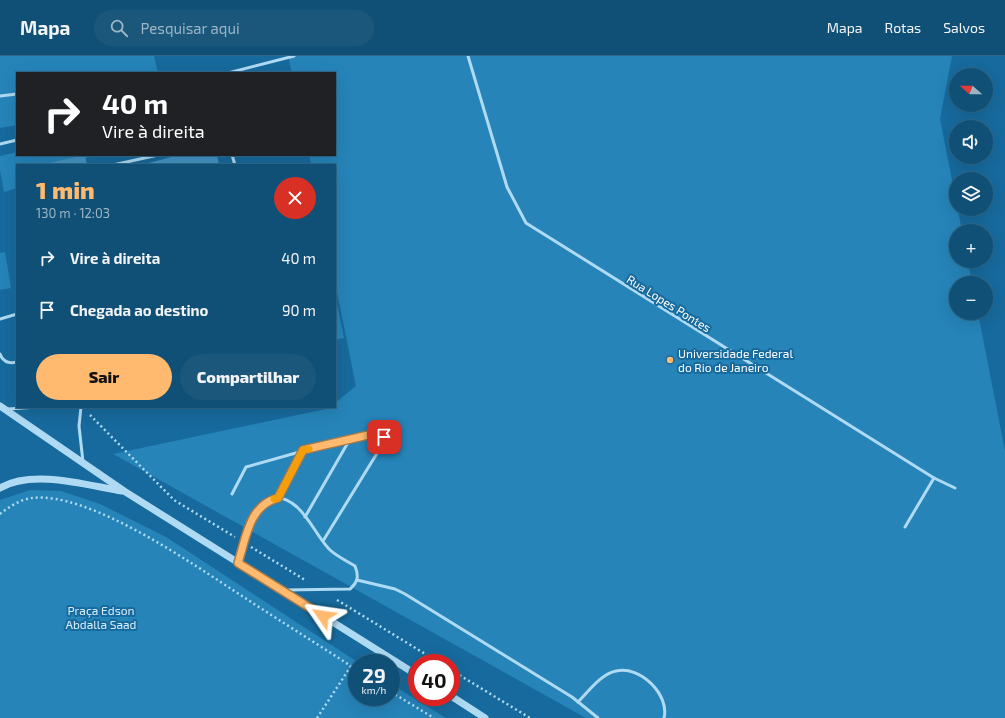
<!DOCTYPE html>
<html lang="pt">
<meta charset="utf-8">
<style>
:root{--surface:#115076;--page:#1a577b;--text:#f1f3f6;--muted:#9cb5c5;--line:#306788;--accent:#ffba6f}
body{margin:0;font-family:"Exo 2",sans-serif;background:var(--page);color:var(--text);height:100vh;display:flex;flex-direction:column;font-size:15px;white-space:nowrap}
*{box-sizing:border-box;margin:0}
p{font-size:13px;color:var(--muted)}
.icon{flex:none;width:22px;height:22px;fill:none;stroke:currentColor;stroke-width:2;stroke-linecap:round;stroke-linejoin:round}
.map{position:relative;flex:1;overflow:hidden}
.details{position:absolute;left:16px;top:108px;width:320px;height:244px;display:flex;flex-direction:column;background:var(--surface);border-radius:0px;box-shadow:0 4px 16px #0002,0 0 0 1px var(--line)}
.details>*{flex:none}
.guide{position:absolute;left:16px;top:16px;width:320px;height:84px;border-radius:0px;box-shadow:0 4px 16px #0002,0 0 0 1px var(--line);background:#202124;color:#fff;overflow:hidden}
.needle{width:26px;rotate:291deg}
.controls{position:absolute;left:949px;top:12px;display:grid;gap:8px}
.controls a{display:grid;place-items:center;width:44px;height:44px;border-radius:50%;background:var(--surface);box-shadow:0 4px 16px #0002,0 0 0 1px var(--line);font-size:20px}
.speed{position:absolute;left:348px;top:598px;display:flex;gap:8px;font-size:20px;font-weight:700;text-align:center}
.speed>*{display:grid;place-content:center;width:52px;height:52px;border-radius:50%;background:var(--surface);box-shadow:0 4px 16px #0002,0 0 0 1px var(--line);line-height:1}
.speed small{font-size:10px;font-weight:400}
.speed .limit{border:6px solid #d22;background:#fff;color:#111}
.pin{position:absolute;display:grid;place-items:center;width:34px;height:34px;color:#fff;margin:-17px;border-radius:8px;box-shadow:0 2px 6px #0006}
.me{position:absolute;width:44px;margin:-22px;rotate:302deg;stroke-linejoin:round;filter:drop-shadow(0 0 3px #0008)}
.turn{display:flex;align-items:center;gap:14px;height:84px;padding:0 20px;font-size:18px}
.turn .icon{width:52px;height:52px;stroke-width:2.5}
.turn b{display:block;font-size:28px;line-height:34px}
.round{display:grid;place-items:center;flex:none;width:42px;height:42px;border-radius:21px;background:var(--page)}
.overview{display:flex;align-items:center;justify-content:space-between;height:68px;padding:0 20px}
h1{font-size:24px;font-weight:800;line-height:30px;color:var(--accent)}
.action{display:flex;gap:8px;margin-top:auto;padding:8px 20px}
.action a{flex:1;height:46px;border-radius:24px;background:var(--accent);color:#111;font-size:16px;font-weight:800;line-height:46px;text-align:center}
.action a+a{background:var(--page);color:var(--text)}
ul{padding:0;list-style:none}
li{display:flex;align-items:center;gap:12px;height:52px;padding:0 20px}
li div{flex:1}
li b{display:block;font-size:15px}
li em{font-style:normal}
header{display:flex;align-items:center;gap:24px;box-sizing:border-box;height:56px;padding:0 20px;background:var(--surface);border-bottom:1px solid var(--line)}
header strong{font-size:19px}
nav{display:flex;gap:22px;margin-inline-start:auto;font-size:14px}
.search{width:280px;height:36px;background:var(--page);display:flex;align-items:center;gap:10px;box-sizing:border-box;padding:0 14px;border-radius:22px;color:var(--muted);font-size:15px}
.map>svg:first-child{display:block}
.green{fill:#2684b9}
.building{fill:#4495c5}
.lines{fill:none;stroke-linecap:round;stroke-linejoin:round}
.path{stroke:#aedaf3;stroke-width:2.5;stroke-dasharray:2 3;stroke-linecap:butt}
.service{stroke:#aedaf3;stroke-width:3}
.tertiary{stroke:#aedaf3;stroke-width:7}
.route-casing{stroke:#a67948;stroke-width:10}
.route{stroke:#ffba6f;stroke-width:7}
.slow{stroke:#f59e0b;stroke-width:7}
.poi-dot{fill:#ffba6f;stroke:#176a9d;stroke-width:1.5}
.labels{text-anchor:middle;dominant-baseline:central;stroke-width:4;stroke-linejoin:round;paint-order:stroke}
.street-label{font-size:12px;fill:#fff;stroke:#176a9d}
.poi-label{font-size:12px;fill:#fff;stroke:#176a9d;text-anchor:start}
.park-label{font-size:12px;fill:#d6effd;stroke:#176a9d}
</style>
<header>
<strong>Mapa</strong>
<div class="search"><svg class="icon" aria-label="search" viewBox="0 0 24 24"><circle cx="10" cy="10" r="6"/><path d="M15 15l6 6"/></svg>Pesquisar aqui</div>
<nav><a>Mapa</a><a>Rotas</a><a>Salvos</a></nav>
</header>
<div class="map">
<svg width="1005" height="662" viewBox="0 0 1005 662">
<rect width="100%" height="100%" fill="#176a9d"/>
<g class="green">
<polygon points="0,0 154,0 158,17 17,17 17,69 0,72"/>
<polygon points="288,0 952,0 940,63 962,175 956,175 956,205 968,205 972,227 956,227 956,257 978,257 1005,395 1005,662 586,662 113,398 335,351 335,347 356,330 335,226 335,109 311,109 309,99 335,99 335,17 292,17"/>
<polygon points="17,96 17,99 91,99 91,101 45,109 17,109 17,132 4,136 0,114 0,100"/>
<polygon points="5,196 11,232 0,234 0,197"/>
<polygon points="335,238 344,282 335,284"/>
<polygon points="30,434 61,435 100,448 166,481 359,607 357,607 357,641 391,641 391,628 446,662 0,662 0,444"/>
</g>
<g class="building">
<polygon points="85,99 87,109 44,109 44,108"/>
<polygon points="179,99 217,99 219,109 141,109"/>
</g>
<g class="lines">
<g class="path">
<polyline points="90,359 174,444 235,481"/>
<path d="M 0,458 C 9,451 21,443 32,442 C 89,435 194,509 242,540 C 280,565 319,589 357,614"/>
<polyline points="251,491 305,524"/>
<polyline points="337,544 440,607"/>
<polyline points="451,614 530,662"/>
<polyline points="391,636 434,662"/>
<polyline points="317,662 351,610"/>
</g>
<g class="service">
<polyline points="468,0 507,131 526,167 934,422 955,432"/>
<polyline points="228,17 294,0"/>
<polyline points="0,40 17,38"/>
<polyline points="0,88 17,84"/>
<polyline points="232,99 235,109"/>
<polyline points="113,109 158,99"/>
<polyline points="0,263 17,258"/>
<path d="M 0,298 C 3,306 9,308 17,306"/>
<polyline points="81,351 79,370 83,406"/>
<polyline points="8,353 38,351"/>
<polyline points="232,438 246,411 303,395 377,377 381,378 384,386 323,485"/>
<polyline points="277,442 303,395"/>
<polyline points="305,461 350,383"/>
<polyline points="905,471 934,422"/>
<path d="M 238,507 C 245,482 259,418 297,451 C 310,463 317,480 329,493 C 336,500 347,505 355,510 C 359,520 358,526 350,533 L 286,534"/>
<polyline points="357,524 395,533 405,538 572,641 598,662"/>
<path d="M 578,646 C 589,635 601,618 616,615 C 640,609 670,639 664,662"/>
</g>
<g class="tertiary">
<polyline points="0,350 124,435 417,619"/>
<path d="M 0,432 C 32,413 86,429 122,435"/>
<polyline points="451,640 485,662"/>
</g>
</g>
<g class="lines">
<g class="route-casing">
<path id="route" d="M 323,560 L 238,507 C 246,482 249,449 278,442 L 303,394 L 377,377 L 384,381"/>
</g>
<use href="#route" class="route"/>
<polyline class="slow" points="274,443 278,442 303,394 309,393"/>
</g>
<circle class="poi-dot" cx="670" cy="304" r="4"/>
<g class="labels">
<g class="street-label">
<text transform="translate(669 247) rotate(32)">Rua Lopes Pontes</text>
</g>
<g class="poi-label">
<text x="678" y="297">Universidade Federal<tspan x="678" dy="14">do Rio de Janeiro</tspan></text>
</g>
<g class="park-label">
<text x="101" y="554">Praça Edson<tspan x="101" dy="14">Abdalla Saad</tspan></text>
</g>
</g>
</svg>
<div class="controls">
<a><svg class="needle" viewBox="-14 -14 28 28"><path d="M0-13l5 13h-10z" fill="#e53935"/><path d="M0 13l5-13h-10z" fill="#9cb5c5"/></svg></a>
<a><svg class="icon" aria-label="sound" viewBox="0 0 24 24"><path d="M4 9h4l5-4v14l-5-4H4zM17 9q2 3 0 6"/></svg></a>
<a><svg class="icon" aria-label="layers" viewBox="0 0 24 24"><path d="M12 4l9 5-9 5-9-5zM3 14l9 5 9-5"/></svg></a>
<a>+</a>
<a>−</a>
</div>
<div class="speed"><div>29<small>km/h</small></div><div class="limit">40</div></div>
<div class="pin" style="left:384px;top:381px;background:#d93025"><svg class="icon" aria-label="arrive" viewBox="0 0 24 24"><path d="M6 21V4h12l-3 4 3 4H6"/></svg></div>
<svg class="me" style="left:323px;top:560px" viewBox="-20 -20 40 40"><path d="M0-17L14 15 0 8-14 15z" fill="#ffba6f" stroke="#fff" stroke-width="4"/></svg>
<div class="guide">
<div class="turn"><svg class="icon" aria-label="right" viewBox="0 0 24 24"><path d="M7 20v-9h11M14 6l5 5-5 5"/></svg><div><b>40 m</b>Vire à direita</div></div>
</div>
<section class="details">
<div class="overview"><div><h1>1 min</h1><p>130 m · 12:03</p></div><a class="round" style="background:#d93025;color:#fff"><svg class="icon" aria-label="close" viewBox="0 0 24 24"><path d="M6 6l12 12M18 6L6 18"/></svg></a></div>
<ul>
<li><svg class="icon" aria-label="right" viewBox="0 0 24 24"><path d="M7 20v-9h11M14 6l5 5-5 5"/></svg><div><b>Vire à direita</b></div><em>40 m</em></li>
<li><svg class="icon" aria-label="arrive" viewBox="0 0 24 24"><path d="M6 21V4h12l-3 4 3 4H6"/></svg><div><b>Chegada ao destino</b></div><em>90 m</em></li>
</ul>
<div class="action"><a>Sair</a><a>Compartilhar</a></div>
</section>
</div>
